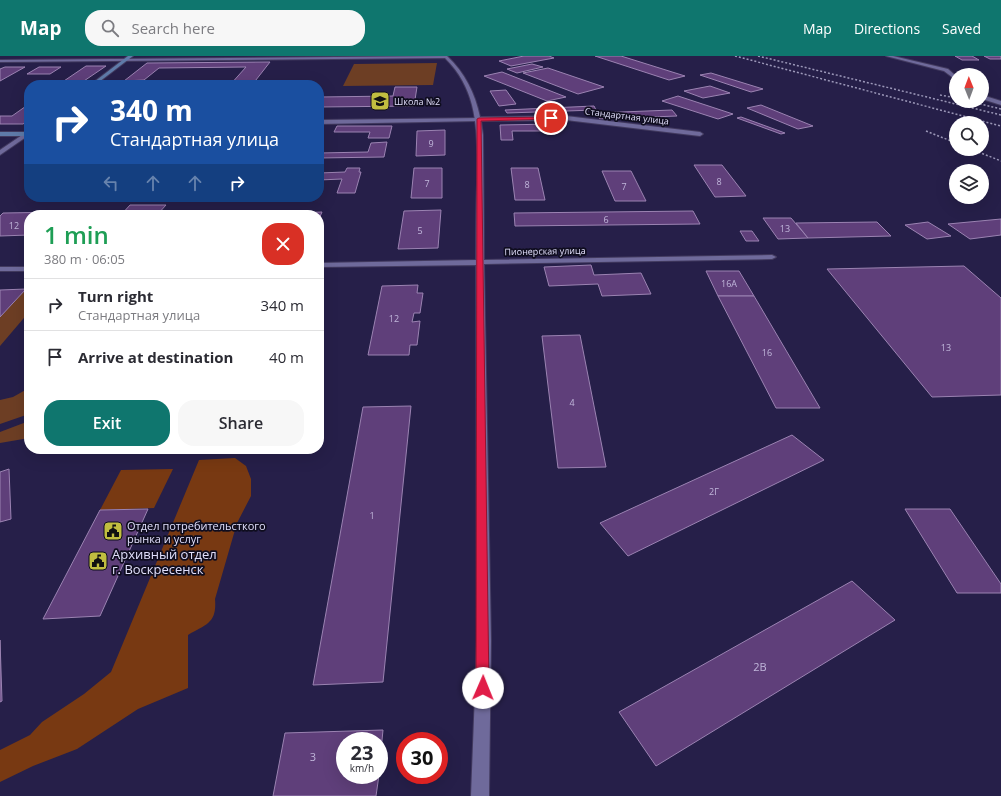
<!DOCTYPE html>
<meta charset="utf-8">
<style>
:root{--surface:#fff;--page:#f7f7f7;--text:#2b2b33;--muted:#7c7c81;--line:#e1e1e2;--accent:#0f766e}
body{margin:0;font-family:"Open Sans",sans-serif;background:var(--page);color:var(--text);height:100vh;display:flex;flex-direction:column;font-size:15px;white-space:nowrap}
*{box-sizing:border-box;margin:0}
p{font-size:13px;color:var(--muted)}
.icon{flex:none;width:22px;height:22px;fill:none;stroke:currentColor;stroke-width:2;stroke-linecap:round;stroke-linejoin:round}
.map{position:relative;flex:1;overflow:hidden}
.sheet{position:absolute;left:24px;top:154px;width:300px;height:244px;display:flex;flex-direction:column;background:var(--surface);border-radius:16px;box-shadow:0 4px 16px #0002}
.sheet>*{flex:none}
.hud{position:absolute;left:24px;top:24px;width:300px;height:122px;border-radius:16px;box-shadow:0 4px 16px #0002;background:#1a4fa0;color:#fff;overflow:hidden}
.needle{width:26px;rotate:359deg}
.controls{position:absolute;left:949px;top:12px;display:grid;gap:8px}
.controls a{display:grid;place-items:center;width:40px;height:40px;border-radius:50%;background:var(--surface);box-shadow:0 4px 16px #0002;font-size:20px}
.speed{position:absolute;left:336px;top:676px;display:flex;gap:8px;font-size:20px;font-weight:700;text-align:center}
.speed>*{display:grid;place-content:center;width:52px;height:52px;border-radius:50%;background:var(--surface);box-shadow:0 4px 16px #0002;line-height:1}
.speed small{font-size:10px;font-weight:400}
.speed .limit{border:6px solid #d22;background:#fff;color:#111}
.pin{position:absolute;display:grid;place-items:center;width:34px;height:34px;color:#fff;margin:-17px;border:2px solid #fff;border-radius:50%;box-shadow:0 1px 4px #0007}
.me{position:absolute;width:44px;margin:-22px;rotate:1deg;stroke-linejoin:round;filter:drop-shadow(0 0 3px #0008)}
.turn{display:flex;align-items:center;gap:14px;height:84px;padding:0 20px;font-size:18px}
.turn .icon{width:52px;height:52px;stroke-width:2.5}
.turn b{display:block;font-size:28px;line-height:34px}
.lanes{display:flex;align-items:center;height:38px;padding:0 20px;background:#0003;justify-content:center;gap:20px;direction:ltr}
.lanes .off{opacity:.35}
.round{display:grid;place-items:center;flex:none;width:42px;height:42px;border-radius:16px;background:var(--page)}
.headline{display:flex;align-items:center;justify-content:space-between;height:68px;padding:0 20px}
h1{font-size:24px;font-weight:600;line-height:30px;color:#1e9e55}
.primary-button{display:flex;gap:8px;margin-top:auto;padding:8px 20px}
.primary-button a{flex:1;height:46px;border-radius:16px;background:var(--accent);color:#fff;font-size:16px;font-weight:600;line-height:46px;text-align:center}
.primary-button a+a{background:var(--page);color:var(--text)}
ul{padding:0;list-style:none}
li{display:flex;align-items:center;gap:12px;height:52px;padding:0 20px;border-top:1px solid var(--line)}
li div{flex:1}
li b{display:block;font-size:15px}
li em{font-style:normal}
header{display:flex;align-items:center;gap:24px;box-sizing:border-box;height:56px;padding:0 20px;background:var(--accent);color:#fff}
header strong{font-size:19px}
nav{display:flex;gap:22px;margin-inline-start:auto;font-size:14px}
.search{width:280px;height:36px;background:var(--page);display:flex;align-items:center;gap:10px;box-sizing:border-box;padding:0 14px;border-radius:16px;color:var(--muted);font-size:15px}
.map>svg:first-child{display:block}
.green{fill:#6d3e24}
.forest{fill:#783912}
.building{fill:#5f3f7a;stroke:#9b83b2}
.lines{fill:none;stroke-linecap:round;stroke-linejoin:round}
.minor-casing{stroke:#423a5f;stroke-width:2}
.tertiary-casing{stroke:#423a5f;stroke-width:2}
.secondary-casing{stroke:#423a5f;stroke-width:2}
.minor{fill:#6f6a9b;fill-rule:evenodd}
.tertiary{fill:#6f6a9b;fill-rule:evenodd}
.secondary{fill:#5f7ba9;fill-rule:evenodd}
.rail{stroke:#9c98b9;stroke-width:1.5;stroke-dasharray:2 2;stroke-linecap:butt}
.route{fill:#e11d48;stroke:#92132f}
.labels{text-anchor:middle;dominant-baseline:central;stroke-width:3.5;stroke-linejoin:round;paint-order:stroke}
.far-poi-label{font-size:9px;fill:#e0defa;stroke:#0f0d1f;text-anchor:start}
.far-street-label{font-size:9px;fill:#e0defa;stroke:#0f0d1f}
.number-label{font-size:9px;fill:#c0b6da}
.poi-label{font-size:11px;fill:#e0defa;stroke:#0f0d1f;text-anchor:start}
.near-number-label{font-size:11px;fill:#c0b6da}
.near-poi-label{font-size:13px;fill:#e0defa;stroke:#0f0d1f;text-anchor:start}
</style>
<header>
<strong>Map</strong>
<div class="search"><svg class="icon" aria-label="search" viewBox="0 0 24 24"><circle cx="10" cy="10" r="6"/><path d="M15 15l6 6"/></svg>Search here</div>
<nav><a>Map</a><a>Directions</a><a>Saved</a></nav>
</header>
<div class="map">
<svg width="1001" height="740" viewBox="0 0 1001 740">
<rect width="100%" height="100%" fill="#261f49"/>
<g class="green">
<polygon points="437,7 433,29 343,30 354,8"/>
<polygon points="29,230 29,256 0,290 0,261"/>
<polygon points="29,332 29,358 0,368 0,344 13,341"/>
<polygon points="29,365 29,382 0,387 0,376"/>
</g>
<g class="forest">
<path d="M 235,402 L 246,410 L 251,423 L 251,440 L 237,467 L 215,543 C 217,567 207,568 188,579 L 188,632 L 138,653 L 77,693 L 33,710 L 0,726 L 0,694 L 30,679 L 42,666 L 84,638 L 111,616 L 199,404 Z"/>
<polygon points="173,413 154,452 100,454 121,414"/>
</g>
<g class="building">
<polygon points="524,0 549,0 554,2 511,10 499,5"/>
<polygon points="595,0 621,0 685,20 669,24"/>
<polygon points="955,0 972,0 979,4 962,4"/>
<polygon points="984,0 1001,0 1001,3 990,3"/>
<polygon points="270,6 252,29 230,29 246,11 159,12 144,24 124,25 147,7"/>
<polygon points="532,8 543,11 517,17 507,13"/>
<polygon points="86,10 106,10 78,29 58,29"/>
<polygon points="5,11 25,11 0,25 0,13"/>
<polygon points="39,11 61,11 50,18 27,18"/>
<polygon points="548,12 604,31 578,38 523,17"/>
<polygon points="502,16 566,41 547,45 484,20"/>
<polygon points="711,17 763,33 751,36 700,19"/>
<polygon points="710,30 730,37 703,42 684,35"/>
<polygon points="395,31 417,31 414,50 319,51 319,41 393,40"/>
<polygon points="506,34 516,48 499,50 490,35"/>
<polygon points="678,40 733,58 718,63 662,45"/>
<polygon points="29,48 29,64 23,68 0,68 0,60 12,60"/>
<polygon points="761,49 813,70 798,73 747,52"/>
<polygon points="594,50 596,54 507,57 505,54"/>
<polygon points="672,54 677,60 600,63 596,57"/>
<polygon points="741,61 785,77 781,78 737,62"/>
<polygon points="554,68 555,75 512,75 513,84 501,84 500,69"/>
<polygon points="337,70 392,70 389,82 368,82 370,76 334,76"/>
<polygon points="445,74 445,99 416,100 417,75"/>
<polygon points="387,86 384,101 319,102 319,97 368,96 371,87"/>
<polygon points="694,109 722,109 746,140 715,141"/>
<polygon points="347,112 360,112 359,116 361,116 355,137 337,137 342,123 319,124 319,117 345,116"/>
<polygon points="414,112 442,112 442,142 411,142"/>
<polygon points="511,112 538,112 545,144 515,144"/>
<polygon points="602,115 631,115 646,145 615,145"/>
<polygon points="130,149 166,149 157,159 121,159"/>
<polygon points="441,154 438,192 398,193 404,155"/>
<polygon points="693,155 700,168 515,170 514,157"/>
<polygon points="66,156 70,159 29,159 29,179 0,180 0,160 3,157"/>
<polygon points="322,156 319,163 319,159 291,159 292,157"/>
<polygon points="763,162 791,162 808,182 778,183"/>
<polygon points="1001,163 1001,179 970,183 948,168"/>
<polygon points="877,166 891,180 808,182 796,167"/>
<polygon points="928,166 951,180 927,183 905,169"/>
<polygon points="740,175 752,175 759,185 746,185"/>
<polygon points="591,209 594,219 641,217 651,238 602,240 598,228 549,230 544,211"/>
<polygon points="964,210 1001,242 1001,339 932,341 827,213"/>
<polygon points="706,215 739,215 754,240 718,240"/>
<polygon points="418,229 417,237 423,237 420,257 414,257 412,266 420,265 417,289 410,289 409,299 368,299 382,230"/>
<polygon points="26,233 0,261 0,234"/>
<polygon points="718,240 754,240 820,352 776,352"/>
<polygon points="580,279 606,411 558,412 542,280"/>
<polygon points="411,350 383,626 313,629 363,351"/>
<polygon points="792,379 824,404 628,500 600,467"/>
<polygon points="9,413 11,463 0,466 0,416"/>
<polygon points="148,453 100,560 43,563 100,454"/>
<polygon points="905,453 950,453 1001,528 1001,537 957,537"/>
<polygon points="852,525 895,564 656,710 619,656"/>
<polygon points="0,584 2,645 0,646"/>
<polygon points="383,674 379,715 379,685 345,685 345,719 379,719 376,740 273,740 285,677"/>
</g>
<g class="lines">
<g class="minor-casing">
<g id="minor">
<path d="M 447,0 C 465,17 475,37 480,61 L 566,60 L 700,76 L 703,78 L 700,80 L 566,64 L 481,65 L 483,79 L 484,204 L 772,199 L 776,201 L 772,203 L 484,208 L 491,585 L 489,740 L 471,740 L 477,585 L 476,209 L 319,211 L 319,207 L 476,204 C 476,178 476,153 477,128 C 477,82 481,37 445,2 L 0,6 L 0,4 Z"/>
<polygon points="886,0 893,0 948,13 956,20 956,24 944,15"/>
<polygon points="982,39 1001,45 1001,49 982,43"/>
<rect x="0" y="211" width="29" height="4"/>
</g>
</g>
<g class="tertiary-casing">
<g id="tertiary">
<polygon points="481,62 481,64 479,65 319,68 319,64"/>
<polygon points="25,77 29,77 29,79 0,99 0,94"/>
</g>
</g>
<g class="secondary-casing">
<g id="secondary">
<polygon points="128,0 133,0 95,29 90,29"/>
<polygon points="29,74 29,79 27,80 0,80 0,76 25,76"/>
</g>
</g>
<use href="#minor" class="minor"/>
<use href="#tertiary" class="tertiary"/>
<use href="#secondary" class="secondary"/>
<g class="rail">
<polyline points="735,0 1001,70"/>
<polyline points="758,0 1001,59"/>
<polyline points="940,39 956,42"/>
<polyline points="968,45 1001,53"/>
<polyline points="926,75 956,87"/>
<polyline points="971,93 1001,105"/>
</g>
</g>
<polygon class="route" points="551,61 553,63 481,65 489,632 487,636 483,638 478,636 476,632 477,63 479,62"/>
<defs>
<g id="school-square" transform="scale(1)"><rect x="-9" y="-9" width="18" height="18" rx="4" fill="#c1be40" stroke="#0f0d1f"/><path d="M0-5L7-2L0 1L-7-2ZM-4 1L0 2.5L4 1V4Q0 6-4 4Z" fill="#111"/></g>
<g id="civic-square" transform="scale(1)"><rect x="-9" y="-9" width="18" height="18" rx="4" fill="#c1be40" stroke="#0f0d1f"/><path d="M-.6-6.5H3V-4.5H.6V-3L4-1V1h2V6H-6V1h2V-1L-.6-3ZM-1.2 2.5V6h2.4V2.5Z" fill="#111"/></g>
</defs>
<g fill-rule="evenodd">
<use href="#school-square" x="380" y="45"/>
<use href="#civic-square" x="113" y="475"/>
<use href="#civic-square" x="98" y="505"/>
</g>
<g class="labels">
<g class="far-poi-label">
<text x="394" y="45">Школа №2</text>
</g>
<g class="far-street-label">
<text transform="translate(627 60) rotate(7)">Стандартная улица</text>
<text transform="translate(545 195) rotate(-1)">Пионерская улица</text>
</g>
<g class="number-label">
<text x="431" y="87">9</text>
<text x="719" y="125">8</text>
<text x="427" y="127">7</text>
<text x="527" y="128">8</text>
<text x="624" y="130">7</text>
<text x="606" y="163">6</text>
<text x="14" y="169">12</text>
<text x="785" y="172">13</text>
<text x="420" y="174">5</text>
<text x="729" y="227">16А</text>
<text x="394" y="262">12</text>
<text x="946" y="291">13</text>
<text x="767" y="296">16</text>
<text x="572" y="346">4</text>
<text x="714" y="435">2Г</text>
<text x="372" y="459">1</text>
</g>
<g class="poi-label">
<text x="127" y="469">Отдел потребительсткого<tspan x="127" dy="13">рынка и услуг</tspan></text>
</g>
<g class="near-number-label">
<text x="760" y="610">2В</text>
<text x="313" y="700">3</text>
</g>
<g class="near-poi-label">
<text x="112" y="498">Архивный отдел<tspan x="112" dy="15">г. Воскресенск</tspan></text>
</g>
</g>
</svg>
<div class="controls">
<a><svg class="needle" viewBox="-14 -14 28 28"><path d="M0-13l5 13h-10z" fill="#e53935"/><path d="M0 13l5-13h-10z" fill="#7c7c81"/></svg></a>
<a><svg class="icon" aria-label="search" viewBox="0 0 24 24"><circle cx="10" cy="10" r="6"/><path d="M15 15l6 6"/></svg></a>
<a><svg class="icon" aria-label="layers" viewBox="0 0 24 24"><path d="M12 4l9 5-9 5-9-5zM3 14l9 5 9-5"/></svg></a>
</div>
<div class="speed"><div>23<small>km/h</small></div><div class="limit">30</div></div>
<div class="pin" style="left:551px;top:62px;background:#d93025"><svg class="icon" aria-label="arrive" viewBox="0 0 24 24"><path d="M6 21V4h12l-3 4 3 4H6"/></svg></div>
<svg class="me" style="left:483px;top:632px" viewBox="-20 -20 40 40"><circle r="19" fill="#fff"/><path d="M0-13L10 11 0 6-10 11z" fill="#e11d48"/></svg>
<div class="hud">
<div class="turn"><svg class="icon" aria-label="right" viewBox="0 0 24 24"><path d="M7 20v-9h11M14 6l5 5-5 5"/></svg><div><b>340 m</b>Стандартная улица</div></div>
<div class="lanes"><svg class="icon off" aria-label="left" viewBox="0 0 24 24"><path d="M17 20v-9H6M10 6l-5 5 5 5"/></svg><svg class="icon off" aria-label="ahead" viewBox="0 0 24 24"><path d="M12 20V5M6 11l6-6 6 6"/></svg><svg class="icon off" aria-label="ahead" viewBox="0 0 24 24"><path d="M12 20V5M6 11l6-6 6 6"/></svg><svg class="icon" aria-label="right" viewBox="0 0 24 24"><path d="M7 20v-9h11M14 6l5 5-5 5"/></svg></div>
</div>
<section class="sheet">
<div class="headline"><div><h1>1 min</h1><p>380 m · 06:05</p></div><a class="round" style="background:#d93025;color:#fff"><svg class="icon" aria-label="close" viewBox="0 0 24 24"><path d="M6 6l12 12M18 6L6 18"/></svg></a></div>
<ul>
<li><svg class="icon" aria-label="right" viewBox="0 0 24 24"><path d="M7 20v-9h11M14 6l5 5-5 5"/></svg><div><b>Turn right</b><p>Стандартная улица</p></div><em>340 m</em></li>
<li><svg class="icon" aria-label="arrive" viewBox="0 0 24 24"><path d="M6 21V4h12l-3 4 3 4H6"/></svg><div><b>Arrive at destination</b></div><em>40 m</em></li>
</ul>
<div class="primary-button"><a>Exit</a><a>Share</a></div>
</section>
</div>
